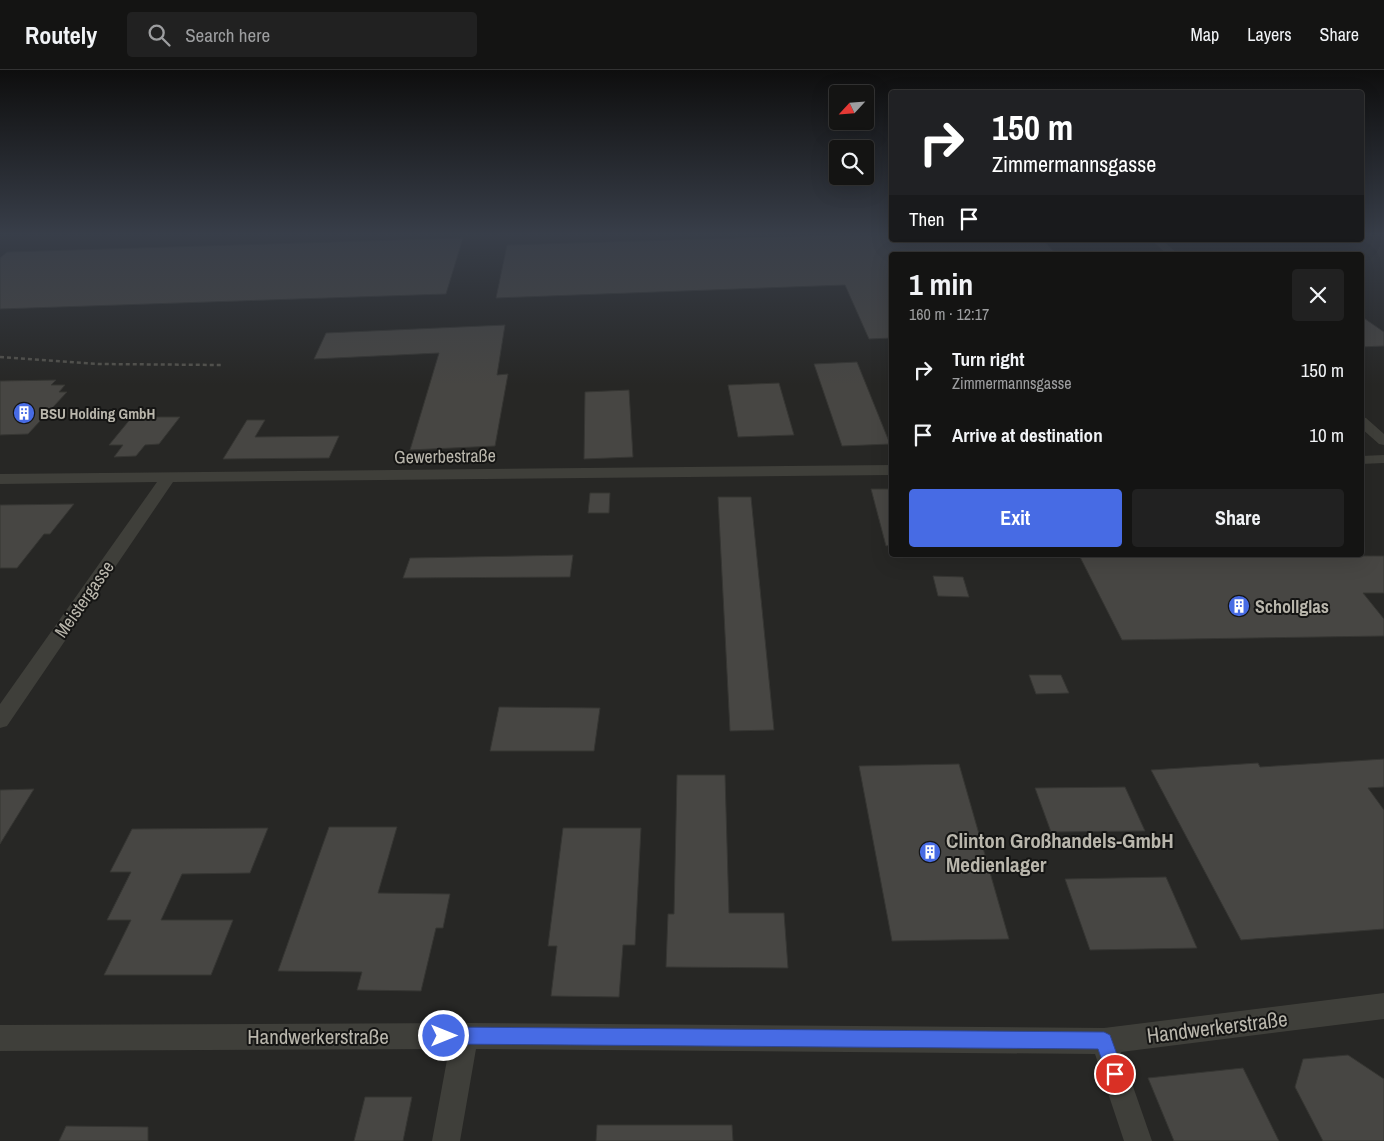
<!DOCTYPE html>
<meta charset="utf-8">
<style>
:root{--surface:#141413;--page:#212121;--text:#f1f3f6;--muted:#9d9ea0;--line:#333;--accent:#476be4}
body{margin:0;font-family:"Archivo Narrow",sans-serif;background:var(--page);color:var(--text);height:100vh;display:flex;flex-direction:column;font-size:19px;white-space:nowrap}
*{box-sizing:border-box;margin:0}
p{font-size:16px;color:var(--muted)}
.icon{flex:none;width:28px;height:28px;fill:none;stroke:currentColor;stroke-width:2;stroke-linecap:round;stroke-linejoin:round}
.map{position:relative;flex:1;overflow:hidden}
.sheet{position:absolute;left:889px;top:182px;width:475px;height:305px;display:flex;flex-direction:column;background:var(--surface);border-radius:5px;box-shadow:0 5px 20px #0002,0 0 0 1px var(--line)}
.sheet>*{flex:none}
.guide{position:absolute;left:889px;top:20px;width:475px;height:152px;border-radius:5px;box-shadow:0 5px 20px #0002,0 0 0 1px var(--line);background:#202124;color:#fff;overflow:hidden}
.needle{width:32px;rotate:244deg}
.tools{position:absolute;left:829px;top:15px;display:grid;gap:10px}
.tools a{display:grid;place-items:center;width:45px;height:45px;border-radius:5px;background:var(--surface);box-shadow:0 5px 20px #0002,0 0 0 1px var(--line);font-size:25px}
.pin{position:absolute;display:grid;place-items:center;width:42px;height:42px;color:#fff;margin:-21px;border:2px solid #fff;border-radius:50%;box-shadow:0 1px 5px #0007}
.me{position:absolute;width:55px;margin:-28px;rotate:90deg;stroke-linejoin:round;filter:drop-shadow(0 0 4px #0008)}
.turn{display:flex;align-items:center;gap:18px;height:105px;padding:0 20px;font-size:22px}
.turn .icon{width:65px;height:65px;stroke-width:2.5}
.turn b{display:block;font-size:35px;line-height:42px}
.then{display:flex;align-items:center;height:48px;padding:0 20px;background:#0003;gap:10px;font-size:19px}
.round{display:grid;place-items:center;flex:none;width:52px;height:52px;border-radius:5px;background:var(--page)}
.head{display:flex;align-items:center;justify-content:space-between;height:85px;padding:0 20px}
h1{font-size:30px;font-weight:700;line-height:38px}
.button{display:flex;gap:10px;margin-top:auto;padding:10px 20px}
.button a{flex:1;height:58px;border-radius:5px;background:var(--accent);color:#fff;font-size:20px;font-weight:700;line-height:58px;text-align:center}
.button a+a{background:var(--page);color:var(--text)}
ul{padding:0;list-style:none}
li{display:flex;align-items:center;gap:15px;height:65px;padding:0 20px}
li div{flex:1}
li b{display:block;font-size:19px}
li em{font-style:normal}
header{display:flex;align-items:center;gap:30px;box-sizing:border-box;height:70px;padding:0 25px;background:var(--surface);border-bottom:1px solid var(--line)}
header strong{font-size:24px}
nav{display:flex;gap:28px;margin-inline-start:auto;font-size:18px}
.search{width:350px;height:45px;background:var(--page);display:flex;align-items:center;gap:12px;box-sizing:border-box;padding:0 18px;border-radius:5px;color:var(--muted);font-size:19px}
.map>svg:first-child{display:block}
.built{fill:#272725;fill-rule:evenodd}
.building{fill:#474643;stroke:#363633}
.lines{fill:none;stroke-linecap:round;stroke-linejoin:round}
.minor{fill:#3f3f3a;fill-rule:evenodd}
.rail{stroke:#54534d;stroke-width:2.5;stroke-dasharray:4 3;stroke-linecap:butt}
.route{fill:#476be4;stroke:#2e4694}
.labels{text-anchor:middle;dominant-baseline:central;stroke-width:4;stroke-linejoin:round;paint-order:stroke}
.far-poi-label{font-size:15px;font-weight:bold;fill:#b9b6ac;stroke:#151514;text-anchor:start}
.street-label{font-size:18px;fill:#b9b6ac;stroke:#151514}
.poi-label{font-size:18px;font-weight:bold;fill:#b9b6ac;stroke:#151514;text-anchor:start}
.near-poi-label{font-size:21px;font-weight:bold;fill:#b9b6ac;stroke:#151514;text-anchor:start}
.near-street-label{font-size:21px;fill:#b9b6ac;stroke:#151514}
</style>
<header>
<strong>Routely</strong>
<div class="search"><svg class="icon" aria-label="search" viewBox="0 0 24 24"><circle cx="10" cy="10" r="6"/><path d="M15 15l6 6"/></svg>Search here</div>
<nav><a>Map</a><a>Layers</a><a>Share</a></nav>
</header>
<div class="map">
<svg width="1384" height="1071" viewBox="0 0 1384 1071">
<rect width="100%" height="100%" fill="#1a1a19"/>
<path class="built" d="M 0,165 L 891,165 L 891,170 L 1361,170 L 1361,165 L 1384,165 L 1384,1071 L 0,1071 ZM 891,185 L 1361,185 L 1361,485 L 891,485 Z"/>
<g class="building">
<polygon points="837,165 891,165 891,170 1043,170 1057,185 891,185 891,268 869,269 845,215 496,228 507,175"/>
<polygon points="463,168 446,224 0,239 0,188 7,182"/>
<polygon points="1361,246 1384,262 1384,276 1361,277"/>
<polygon points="505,255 497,305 508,304 495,376 410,380 439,283 314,289 326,263"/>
<polygon points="857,292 890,374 842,376 814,294"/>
<polygon points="56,310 51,315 65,315 59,322 67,322 28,364 0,365 0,311"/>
<polygon points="779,313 794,365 738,367 728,315"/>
<polygon points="629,320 633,387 584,389 585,322"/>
<polygon points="132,347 180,347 159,374 145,375 136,386 114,387 123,375 109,375"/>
<polygon points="247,350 265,350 255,367 339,366 329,388 223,389"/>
<polygon points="871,419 891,419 891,475 886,476"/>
<polygon points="590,423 610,423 609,443 588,443"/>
<polygon points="718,427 751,427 774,660 730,661"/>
<polygon points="74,434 50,464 44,464 17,498 0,498 0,435"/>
<polygon points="573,485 570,507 403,508 410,488"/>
<polygon points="1079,485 1384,486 1384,523 1363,523 1384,549 1384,566 1122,570"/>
<polygon points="933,506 963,507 969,527 938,526"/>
<polygon points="1029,605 1061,605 1069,623 1036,624"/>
<polygon points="499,637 600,638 594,681 490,681"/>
<polygon points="1384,689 1384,717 1368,718 1384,740 1384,859 1241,870 1151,700 1258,693 1260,697"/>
<polygon points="959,694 1009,869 892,871 859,696"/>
<polygon points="677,705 725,705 729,843 784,843 788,898 666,897 668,844 674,844"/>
<polygon points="1125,717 1145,761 1051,762 1035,718"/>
<polygon points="34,719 0,774 0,720"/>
<polygon points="329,757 397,757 378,823 450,824 443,858 436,858 421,921 357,920 362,902 278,901"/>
<polygon points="268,758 250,803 182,804 161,850 233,850 211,905 104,905 131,850 107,850 131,802 110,802 132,759"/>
<polygon points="563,758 641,758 635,875 623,875 619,927 551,926 557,876 548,876"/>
<polygon points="1166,807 1197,878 1090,880 1065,809"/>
<polygon points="1348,985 1384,1009 1384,1071 1323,1071 1295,1017 1303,989"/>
<polygon points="1243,998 1279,1071 1174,1071 1148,1008"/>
<polygon points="365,1027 412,1027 403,1071 354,1071"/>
<polygon points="597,1055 732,1055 733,1071 596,1071"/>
<polygon points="66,1056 148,1057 148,1071 59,1071"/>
</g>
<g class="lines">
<g class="minor">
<polygon points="1151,170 1162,170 1179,185 1168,185"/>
<polygon points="1361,347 1366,348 1384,364 1384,375 1379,374 1361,358"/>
<polygon points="1384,385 1384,393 1361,394 1361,386"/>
<polygon points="891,395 891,405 173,412 7,656 0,658 0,634 157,412 0,414 0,404"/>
<polygon points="1384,923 1384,949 1121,982 1152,1071 1124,1071 1095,984 476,979 460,1071 432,1071 449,979 0,981 0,955 465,953 1104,958"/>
</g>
<polyline class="rail" points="0,287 99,294 222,295"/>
</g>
<linearGradient id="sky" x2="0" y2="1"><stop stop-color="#0e0e0e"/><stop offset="0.52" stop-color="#383e49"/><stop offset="1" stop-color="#383e49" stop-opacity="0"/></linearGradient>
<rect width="1384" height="315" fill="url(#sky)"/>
<polygon class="route" points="444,957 1104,962 1110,965 1124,1004 1122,1010 1115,1013 1109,1010 1098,979 444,974 438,972 435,966 438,960"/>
<defs>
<g id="building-disc" transform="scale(1.125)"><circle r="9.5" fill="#476be4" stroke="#151514"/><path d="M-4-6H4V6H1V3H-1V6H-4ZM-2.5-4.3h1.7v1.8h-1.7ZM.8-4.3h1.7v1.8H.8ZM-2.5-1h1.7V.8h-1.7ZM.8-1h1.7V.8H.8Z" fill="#fff"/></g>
</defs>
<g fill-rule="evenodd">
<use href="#building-disc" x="24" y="343"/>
<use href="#building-disc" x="1239" y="536"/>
<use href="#building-disc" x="930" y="782"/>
</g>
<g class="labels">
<g class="far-poi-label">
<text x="40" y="343">BSU Holding GmbH</text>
</g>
<g class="street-label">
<text transform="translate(445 386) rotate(-1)">Gewerbestraße</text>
<text transform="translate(84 529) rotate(-55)">Meistergasse</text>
</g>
<g class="poi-label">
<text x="1255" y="536">Schollglas</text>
</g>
<g class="near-poi-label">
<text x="946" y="770">Clinton Großhandels-GmbH<tspan x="946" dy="24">Medienlager</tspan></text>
</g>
<g class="near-street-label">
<text transform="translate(1217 957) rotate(-7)">Handwerkerstraße</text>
<text x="318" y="966">Handwerkerstraße</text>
</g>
</g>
</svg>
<div class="tools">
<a><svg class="needle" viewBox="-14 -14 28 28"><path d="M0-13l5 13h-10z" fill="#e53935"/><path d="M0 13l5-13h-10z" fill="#9d9ea0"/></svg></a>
<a><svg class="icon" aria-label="search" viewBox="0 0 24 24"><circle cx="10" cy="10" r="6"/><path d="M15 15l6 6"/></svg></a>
</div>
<div class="pin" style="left:1115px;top:1004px;background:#d93025"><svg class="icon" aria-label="arrive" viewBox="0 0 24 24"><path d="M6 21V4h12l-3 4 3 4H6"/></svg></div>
<svg class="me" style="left:444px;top:966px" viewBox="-20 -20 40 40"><circle r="17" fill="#476be4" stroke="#fff" stroke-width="3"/><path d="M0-11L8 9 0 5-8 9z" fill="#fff"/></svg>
<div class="guide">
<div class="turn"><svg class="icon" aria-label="right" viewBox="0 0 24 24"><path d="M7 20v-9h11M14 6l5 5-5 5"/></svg><div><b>150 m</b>Zimmermannsgasse</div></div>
<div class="then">Then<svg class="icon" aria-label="arrive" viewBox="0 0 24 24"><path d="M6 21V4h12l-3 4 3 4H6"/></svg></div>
</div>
<section class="sheet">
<div class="head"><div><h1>1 min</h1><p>160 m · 12:17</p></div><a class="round"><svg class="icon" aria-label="close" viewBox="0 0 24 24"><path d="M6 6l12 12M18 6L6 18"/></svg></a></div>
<ul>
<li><svg class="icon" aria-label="right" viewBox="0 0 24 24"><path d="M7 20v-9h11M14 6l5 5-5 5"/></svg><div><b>Turn right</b><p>Zimmermannsgasse</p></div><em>150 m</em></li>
<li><svg class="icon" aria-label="arrive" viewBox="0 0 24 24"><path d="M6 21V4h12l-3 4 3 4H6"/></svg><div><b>Arrive at destination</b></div><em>10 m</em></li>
</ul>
<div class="button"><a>Exit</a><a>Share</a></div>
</section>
</div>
